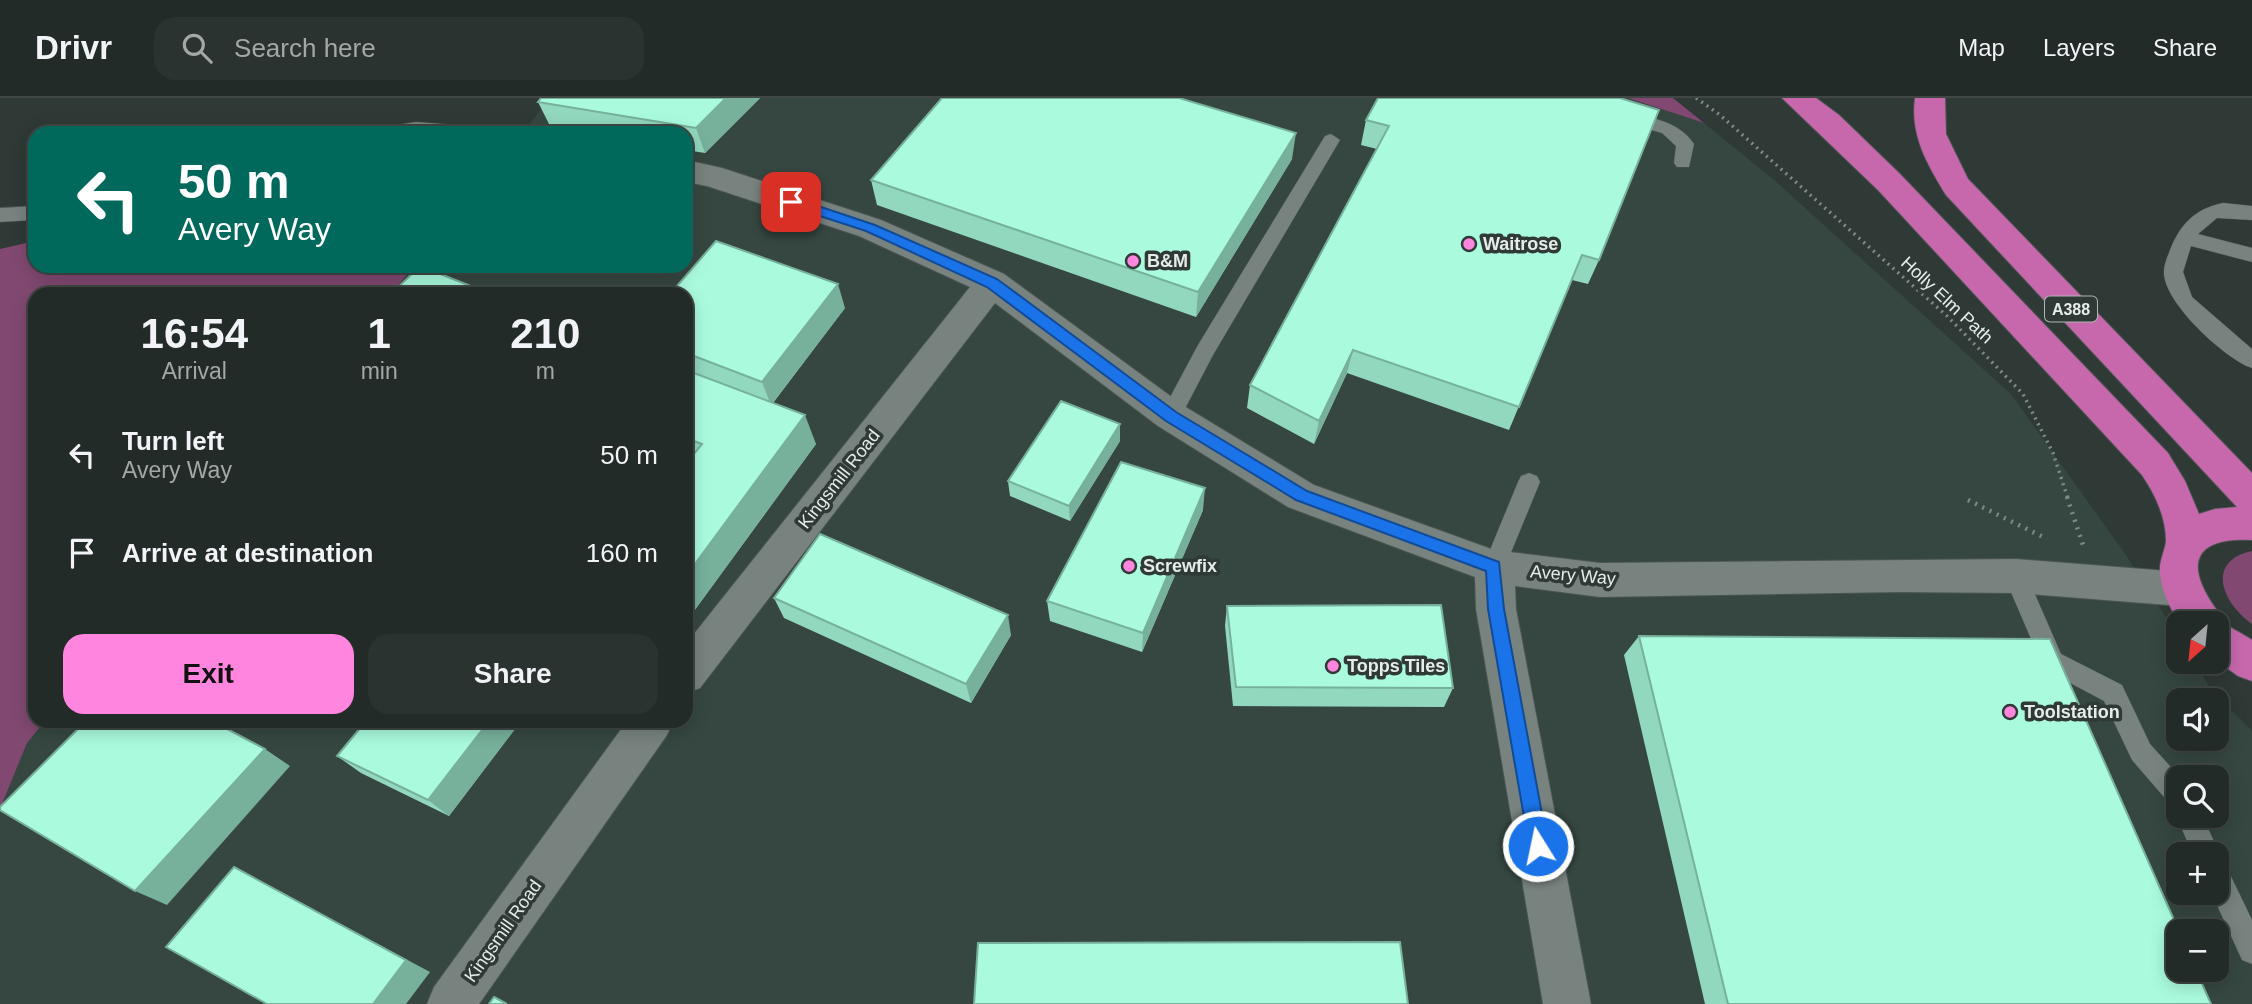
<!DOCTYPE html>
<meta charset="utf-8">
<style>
:root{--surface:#232b28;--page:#2b3330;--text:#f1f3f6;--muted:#a3a7a8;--line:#404745;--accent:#ff85de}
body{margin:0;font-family:Helvetica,sans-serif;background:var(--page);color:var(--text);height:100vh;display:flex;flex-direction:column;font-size:26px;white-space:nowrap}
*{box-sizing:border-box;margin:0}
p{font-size:23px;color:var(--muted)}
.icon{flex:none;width:38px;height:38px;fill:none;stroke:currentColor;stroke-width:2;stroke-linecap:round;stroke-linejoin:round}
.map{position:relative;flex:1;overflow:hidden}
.side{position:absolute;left:28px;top:189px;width:665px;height:441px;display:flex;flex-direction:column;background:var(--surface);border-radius:21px;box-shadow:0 4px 18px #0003,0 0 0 2px var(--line)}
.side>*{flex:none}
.banner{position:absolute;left:28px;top:28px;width:665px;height:147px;border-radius:21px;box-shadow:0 4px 18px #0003,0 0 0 2px var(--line);background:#00695c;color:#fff;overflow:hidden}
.needle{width:46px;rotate:207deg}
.controls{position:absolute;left:2166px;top:513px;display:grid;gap:14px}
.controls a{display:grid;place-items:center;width:63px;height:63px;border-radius:14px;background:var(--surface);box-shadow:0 4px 18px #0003,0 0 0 2px var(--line);font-size:35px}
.pin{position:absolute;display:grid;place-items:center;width:60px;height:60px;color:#fff;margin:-30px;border-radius:14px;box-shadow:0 4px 10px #0006}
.me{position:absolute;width:77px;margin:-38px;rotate:350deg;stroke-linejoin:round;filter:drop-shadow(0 0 5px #0008)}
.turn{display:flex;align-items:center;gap:24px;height:147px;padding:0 35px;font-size:32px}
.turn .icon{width:91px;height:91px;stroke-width:2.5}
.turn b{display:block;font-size:49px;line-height:60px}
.eta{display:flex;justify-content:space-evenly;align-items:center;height:119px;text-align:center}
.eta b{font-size:42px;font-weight:700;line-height:49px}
.button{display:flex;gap:14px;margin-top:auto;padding:14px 35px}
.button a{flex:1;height:80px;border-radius:21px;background:var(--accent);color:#111;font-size:28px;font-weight:700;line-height:80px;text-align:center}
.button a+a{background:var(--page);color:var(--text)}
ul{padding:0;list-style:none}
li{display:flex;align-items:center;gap:21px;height:98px;padding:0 35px}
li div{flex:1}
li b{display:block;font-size:26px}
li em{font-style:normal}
header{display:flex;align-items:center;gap:42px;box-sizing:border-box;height:98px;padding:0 35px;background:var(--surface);border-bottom:2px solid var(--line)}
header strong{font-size:33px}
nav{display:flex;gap:38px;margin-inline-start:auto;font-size:24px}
.search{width:490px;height:63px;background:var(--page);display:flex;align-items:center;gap:18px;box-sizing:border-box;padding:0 24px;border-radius:21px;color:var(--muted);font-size:26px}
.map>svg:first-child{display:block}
.built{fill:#364741;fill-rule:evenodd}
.green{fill:#814971}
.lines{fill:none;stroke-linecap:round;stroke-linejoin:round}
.lane-casing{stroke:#4d5552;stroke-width:1}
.street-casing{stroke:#4d5552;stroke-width:2}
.highway-casing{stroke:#4d5552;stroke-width:2}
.path-far1{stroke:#818a87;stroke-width:3.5;stroke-dasharray:2 4.5;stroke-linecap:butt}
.path{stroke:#818a87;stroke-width:4.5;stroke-dasharray:2 6;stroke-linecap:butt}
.lane{fill:#78837f;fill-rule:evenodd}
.street{fill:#78837f;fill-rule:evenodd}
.highway{fill:#c768ad;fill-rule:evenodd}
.wall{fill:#92d8bf}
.shaded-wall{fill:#77b09b}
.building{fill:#aafbde;stroke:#77b09b;stroke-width:2}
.route{fill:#1a73e8;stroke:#114b97;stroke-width:2}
.poi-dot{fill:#ff85de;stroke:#2f3935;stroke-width:2.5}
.labels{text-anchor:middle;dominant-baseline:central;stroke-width:7;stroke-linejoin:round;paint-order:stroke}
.shield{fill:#2f3935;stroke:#aeb6b3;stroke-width:2}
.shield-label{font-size:16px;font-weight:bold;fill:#e5ece9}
.poi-label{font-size:18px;font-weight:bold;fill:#e5ece9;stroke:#2f3935;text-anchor:start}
.street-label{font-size:18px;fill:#e5ece9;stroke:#2f3935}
</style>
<header>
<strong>Drivr</strong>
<div class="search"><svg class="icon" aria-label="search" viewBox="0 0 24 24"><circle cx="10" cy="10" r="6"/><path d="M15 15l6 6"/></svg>Search here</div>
<nav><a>Map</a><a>Layers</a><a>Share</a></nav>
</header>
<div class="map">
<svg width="2252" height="906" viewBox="0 0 2252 906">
<rect width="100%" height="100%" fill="#2f3935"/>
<path class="built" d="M 550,0 L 1628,0 L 1704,25 L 1773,81 L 2011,296 L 2126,457 L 2179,540 L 2179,564 L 2194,564 L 2213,594 L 2252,633 L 2252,906 L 0,906 L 0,711 L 27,645 L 45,623 L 686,623 L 686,196 L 391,196 L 414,168 L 686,168 L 686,35 L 522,35 ZM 2179,602 L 2217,602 L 2217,640 L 2179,640 ZM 2179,679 L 2217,679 L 2217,718 L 2179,718 ZM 2179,756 L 2217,756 L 2217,794 L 2179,794 ZM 2179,833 L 2217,833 L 2217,872 L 2179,872 Z"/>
<g class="green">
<polygon points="1628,0 1673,0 1704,25"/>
<polygon points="35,143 35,168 414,168 391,196 35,196 35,623 45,623 27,645 0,711 0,151"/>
<path d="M 2252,453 L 2252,526 C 2222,505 2205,463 2252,453 Z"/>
</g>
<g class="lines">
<g class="lane-casing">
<g id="lane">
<path d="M 1626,13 C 1651,20 1679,23 1694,46 L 1689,69 L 1677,69 L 1674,65 L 1676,48 L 1662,35 L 1620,23 L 1617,19 Z"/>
<polygon points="416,24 481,29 490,35 376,35 385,29"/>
<polygon points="1331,36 1340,42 1213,257 1178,324 1171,326 1164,324 1160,318 1198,247 1325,38"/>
<path d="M 2223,105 L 2252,108 L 2252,122 L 2217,120 L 2198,136 L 2252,150 L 2252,164 L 2191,148 L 2183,174 L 2192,199 L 2252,251 L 2252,270 C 2225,261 2162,203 2164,173 C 2164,166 2168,158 2170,152 C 2180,127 2194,111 2223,105 Z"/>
<polygon points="35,108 35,122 0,124 0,110"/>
<polygon points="1529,375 1537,378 1540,384 1505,469 1502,476 1494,479 1486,476 1483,469 1518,384 1521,378"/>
<polygon points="2016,468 2024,471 2061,556 2122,587 2150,646 2180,679 2179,709 2170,706 2132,662 2104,603 2044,571 2004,478 2008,471"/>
<polygon points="2179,712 2179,718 2202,718 2220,756 2217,763 2217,756 2193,756 2176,718"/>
<polygon points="2217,764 2226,768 2252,822 2252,866 2242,862 2211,794 2217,794"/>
</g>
</g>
<g class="street-casing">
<g id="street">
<polygon points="686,62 722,70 881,122 1004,176 1184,308 1314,387 1494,452 1600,465 2016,461 2181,474 2195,479 2201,491 2195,503 2181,508 2016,495 1899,494 1600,499 1515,488 1516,511 1591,906 1543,906 1476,511 1475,479 1288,409 1158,328 995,205 700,590 686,595 686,546 970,189 859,138 707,88 686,84"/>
<polygon points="627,623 673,623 667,637 479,906 427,906 434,889"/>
</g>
</g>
<g class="highway-casing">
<path id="highway" d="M 1782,0 L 1816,0 L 1839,17 L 1900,76 L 2168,355 L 2185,383 L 2199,416 L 2215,411 L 2237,409 L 1946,97 C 1927,66 1910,37 1915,0 L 1945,0 L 1946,36 L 1968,81 L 2252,375 L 2252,442 C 2195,439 2183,465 2216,511 C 2218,515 2220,522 2224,525 C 2232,531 2243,536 2252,542 L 2252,583 L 2238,578 L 2217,563 L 2217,525 L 2179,525 C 2170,510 2161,492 2160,474 C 2159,463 2165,453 2166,443 C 2166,419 2155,396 2142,377 L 1878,92 Z"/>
</g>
<polyline class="path-far1" points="1696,0 1720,17 1947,218 2023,296 2053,355 2068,401"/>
<g class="path">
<polyline points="2067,399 2083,447"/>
<polyline points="1968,402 2047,441"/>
</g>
<use href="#lane" class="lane"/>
<use href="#street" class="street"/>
<use href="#highway" class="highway"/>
</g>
<g class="wall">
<polygon points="760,0 705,55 686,52 686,35 583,35 551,30 538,4"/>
<polygon points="1378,0 1599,162 1588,186 1572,182 1509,332 1347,275 1314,346 1247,310 1250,287 1377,51 1361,47 1366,22"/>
<polygon points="1292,61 1196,219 877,107 871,82"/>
<polygon points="686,196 845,210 773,305 816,346 686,524 686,366 688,363 686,362"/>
<polygon points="1120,343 1070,423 1010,398 1008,383"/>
<polygon points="1203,412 1142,554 1050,523 1047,503"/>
<polygon points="774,500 1011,537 971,605 784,520"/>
<polygon points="1227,508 1453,590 1444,609 1233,608 1225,528"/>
<polygon points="1639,538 2211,906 1705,906 1624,557"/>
<polygon points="366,623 521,623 449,718 361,675 337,658"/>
</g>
<g class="shaded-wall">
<polygon points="726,0 760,0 705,55 696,30"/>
<polygon points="1296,35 1292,61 1196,219 1198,194"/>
<polygon points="838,186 845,210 771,307 762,284"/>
<polygon points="1353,252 1347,275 1314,346 1319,323"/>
<polygon points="805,317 816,346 686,524 686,478"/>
<polygon points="1120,326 1120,343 1070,423 1069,408"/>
<polygon points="1205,390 1203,412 1142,554 1143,535"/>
<polygon points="1008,517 1011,537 971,605 966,586"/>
<polygon points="489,623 521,623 449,718 428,702"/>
<polygon points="265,651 290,668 167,807 135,793"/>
<polygon points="234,769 430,874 406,906 373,906"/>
</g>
<g class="building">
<polygon points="541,0 726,0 696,30 538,4"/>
<polygon points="942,0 1179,0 1296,35 1198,194 871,82"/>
<polygon points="1378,0 1620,0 1659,12 1599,162 1582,157 1519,309 1353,252 1319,323 1250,287 1389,28 1366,22"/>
<polygon points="716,143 838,186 762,284 686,255 686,196 670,196"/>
<polygon points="420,168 491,196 391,196"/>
<polygon points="686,272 805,317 686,478 686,366 702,346 686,340"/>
<polygon points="1061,303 1120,326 1069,408 1008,383"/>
<polygon points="1121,364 1205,390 1143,535 1047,503"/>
<polygon points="820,436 1008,517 966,586 774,500"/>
<polygon points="1441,507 1453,590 1236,589 1227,508"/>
<polygon points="1639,538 2050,541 2179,833 2179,872 2196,872 2211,906 1728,906"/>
<polygon points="86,623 212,623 265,651 135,793 0,712 0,709"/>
<polygon points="366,623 489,623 428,702 337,658"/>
<polygon points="234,769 406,862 373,906 267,906 166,849"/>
<polygon points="1400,844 1408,906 974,906 978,845"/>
<polygon points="494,899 507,906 489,906"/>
</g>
<polygon class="route" points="791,99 875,127 997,181 1176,314 1307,393 1499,464 1504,511 1548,748 1545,754 1538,757 1532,754 1529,748 1488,511 1486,473 1296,402 1166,323 987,189 866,133 786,107 786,101"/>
<g class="poi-dot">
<circle cx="1469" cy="146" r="7"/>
<circle cx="1133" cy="163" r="7"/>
<circle cx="1129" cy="468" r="7"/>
<circle cx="1333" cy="568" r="7"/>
<circle cx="2010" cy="614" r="7"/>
</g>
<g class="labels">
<rect class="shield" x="2045" y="198.5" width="52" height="25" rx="5"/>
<g class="shield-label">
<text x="2071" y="211">A388</text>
</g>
<g class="poi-label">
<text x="1483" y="146">Waitrose</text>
<text x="1147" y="163">B&amp;M</text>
<text x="1143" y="468">Screwfix</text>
<text x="1347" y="568">Topps Tiles</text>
<text x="2024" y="614">Toolstation</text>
</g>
<g class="street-label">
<text transform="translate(1947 202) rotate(43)">Holly Elm Path</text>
<text transform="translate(839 381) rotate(-52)">Kingsmill Road</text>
<text transform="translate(1573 477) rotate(5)">Avery Way</text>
<text transform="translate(503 833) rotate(-55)">Kingsmill Road</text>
</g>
</g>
</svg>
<div class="controls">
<a><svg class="needle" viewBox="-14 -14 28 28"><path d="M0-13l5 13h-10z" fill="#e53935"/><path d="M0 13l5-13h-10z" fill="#a3a7a8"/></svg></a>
<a><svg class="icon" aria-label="sound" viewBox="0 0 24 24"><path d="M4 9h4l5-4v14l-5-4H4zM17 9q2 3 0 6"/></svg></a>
<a><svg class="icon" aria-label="search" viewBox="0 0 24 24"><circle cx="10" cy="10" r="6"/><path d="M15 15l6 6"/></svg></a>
<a>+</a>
<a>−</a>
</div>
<div class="pin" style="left:791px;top:104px;background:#d93025"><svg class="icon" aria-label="arrive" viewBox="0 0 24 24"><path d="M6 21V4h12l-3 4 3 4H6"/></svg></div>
<svg class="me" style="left:1538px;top:748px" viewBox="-20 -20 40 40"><circle r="17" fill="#1a73e8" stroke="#fff" stroke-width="3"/><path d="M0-11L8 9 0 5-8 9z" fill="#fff"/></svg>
<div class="banner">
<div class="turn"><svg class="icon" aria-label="left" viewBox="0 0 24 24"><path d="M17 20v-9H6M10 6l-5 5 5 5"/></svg><div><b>50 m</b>Avery Way</div></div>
</div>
<section class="side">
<div class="eta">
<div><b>16:54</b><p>Arrival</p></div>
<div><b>1</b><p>min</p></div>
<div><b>210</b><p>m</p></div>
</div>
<ul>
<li><svg class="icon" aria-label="left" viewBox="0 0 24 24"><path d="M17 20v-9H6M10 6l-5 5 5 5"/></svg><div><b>Turn left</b><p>Avery Way</p></div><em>50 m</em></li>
<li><svg class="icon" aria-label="arrive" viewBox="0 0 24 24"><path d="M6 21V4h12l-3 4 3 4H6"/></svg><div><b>Arrive at destination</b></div><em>160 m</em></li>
</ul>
<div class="button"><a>Exit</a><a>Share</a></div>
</section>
</div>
